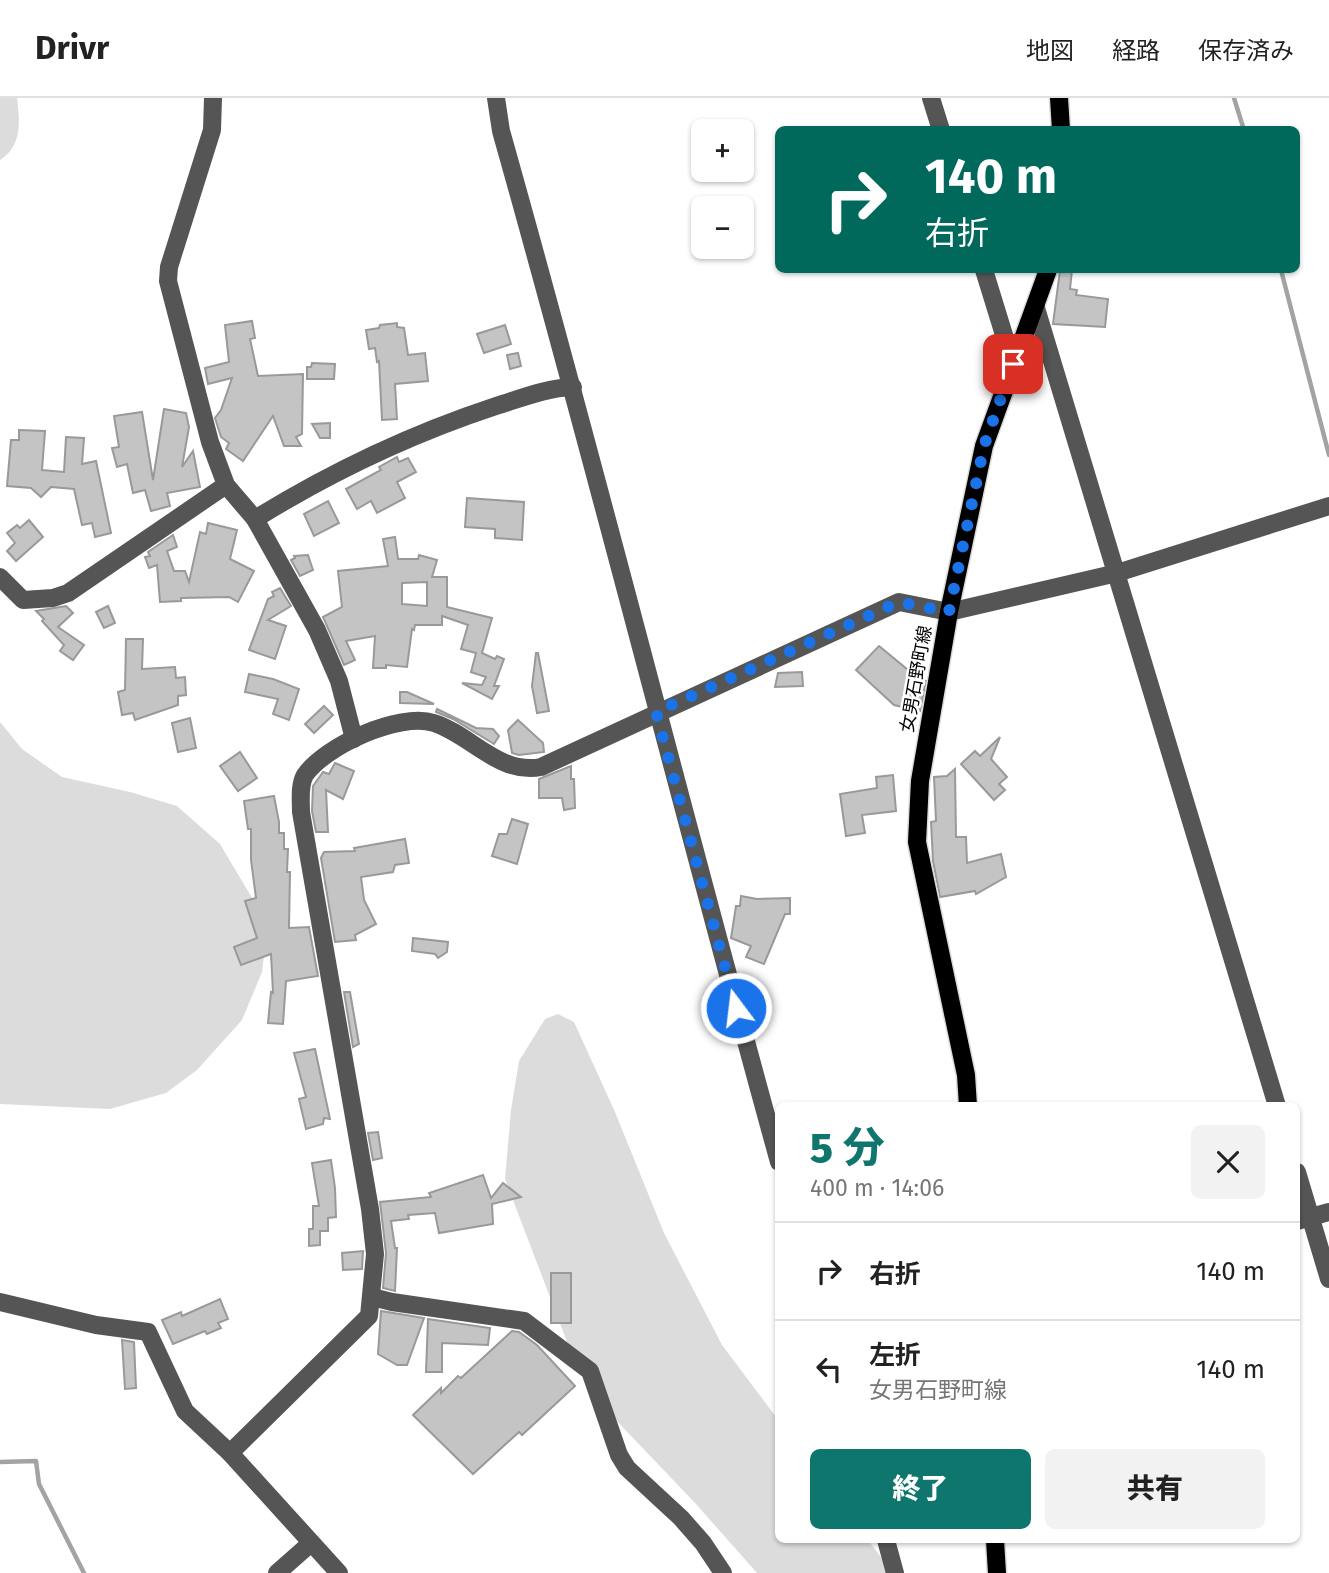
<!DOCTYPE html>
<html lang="ja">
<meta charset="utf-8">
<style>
:root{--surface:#fff;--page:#f2f2f2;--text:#222;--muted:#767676;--line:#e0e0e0;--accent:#0f766e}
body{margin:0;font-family:"Fira Sans","Noto Sans JP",sans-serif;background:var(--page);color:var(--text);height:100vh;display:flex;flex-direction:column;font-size:26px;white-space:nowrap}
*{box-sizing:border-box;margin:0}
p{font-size:23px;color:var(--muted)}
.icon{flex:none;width:38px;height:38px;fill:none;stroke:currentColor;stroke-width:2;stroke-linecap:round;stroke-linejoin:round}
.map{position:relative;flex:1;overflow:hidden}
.panel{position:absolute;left:775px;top:1004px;width:525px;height:441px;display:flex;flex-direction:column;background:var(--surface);border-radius:10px;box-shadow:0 2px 5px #0004}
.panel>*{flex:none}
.guide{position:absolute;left:775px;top:28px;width:525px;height:147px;border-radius:10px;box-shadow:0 2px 5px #0004;background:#00695c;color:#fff;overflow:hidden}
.buttons{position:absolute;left:691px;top:21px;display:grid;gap:14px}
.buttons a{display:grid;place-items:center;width:63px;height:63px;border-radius:10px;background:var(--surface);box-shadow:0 2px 5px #0004;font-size:35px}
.pin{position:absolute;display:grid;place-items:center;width:60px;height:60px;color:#fff;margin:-30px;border-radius:14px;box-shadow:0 4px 10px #0006}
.me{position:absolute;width:77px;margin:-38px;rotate:345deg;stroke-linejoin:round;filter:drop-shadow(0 0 5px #0008)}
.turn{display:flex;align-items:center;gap:24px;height:147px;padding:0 35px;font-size:32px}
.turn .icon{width:91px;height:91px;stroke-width:2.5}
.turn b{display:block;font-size:49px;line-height:60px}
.round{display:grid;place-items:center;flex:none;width:74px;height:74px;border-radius:10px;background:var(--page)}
.head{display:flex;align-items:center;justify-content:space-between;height:119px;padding:0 35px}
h1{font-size:42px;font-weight:800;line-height:52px;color:var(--accent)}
.primary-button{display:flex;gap:14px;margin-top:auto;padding:14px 35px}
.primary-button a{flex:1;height:80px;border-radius:10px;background:var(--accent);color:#fff;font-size:28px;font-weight:800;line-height:80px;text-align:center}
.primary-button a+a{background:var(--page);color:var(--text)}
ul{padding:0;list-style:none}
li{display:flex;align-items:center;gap:21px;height:98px;padding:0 35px;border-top:2px solid var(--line)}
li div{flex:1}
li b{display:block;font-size:26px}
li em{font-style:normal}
header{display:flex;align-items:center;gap:42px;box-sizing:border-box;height:98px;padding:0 35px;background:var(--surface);border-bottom:2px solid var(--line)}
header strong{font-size:33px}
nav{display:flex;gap:38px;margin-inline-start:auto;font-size:24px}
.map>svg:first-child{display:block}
.green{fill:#dcdcdc}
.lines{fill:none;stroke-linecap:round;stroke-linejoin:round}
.stream{stroke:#a3a3a3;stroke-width:4.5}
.building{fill:#c4c4c4;stroke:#999;stroke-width:2;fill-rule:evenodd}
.major-casing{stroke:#dbdbdb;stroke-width:21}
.minor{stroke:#555;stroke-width:18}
.major{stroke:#000;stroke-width:18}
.route{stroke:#1a73e8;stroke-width:12;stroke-dasharray:0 21.6}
.labels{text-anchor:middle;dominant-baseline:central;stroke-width:5;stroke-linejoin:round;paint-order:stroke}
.street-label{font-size:18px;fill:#000;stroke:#fff}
</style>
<header>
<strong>Drivr</strong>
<nav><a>地図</a><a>経路</a><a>保存済み</a></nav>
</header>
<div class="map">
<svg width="1329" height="1475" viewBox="0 0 1329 1475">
<rect width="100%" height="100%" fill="#fff"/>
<g class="green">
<path d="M 0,0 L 17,0 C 20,24 22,48 0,62 Z"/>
<polygon points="0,624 22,651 62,679 130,694 177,708 220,746 268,827 262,874 242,922 197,972 166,995 110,1011 0,1006"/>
<polygon points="558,916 574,924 615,1014 664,1135 722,1247 779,1323 779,1442 868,1442 893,1475 757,1475 696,1406 614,1320 569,1249 505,1081 511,1012 519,963 545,921"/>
</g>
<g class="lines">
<g class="stream">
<polyline points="1234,0 1244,32"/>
<polyline points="1281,172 1329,357"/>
<polyline points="0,1364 36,1363 39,1386 84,1475"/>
</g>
</g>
<g class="building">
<polygon points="1060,172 1072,172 1070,191 1077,192 1076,197 1108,201 1105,229 1053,226"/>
<polygon points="252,223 255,240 250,241 258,278 303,276 302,336 296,339 301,348 284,348 273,318 243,363 226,351 229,345 221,339 215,320 221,312 232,280 208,286 205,270 229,264 225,227"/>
<polygon points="397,225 397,229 404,230 408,257 425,255 428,283 395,286 397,321 382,322 379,263 377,264 375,250 369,251 366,232 379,230 380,227"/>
<polygon points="505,227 511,246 484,255 477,236"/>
<polygon points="518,255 521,268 510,271 507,257"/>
<polygon points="312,265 335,266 334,281 307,281 307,269 311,269"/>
<polygon points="164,311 186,315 189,329 182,369 193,353 200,389 167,395 170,408 151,413 145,392 133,395 127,366 117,369 112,350 119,349 114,318 142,314 153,382"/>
<polygon points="330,325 330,340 320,340 312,326"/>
<polygon points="19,332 45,333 42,372 64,374 66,339 84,340 82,366 96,363 111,435 95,439 92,425 82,427 74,391 51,389 41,399 31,390 7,388 11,342 19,342"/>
<polygon points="397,359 399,364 408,360 416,374 397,384 405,400 377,415 371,403 357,411 346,391 381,372 379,369"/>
<polygon points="467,400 524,404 522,442 495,440 495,431 465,429"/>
<polygon points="328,403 339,425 314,438 304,416"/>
<polygon points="29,422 43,439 16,463 7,453 15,445 7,435 17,427 20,430"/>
<polygon points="208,425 237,432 230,461 254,473 238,504 229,499 181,500 181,503 160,504 157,467 149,470 145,459 150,458 148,454 173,437 177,449 167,453 174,473 185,473 189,484 200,434 206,436"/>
<path d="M 395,439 L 398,461 L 418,461 L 419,457 L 437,462 L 432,479 L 447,479 L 447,509 L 492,520 L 482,555 L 495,561 L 497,558 L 504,561 L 494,588 L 499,588 L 492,601 L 462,585 L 482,587 L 486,579 L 471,574 L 476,555 L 461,551 L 468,527 L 442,518 L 442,527 L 415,527 L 414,532 L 412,531 L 407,569 L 386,567 L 386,570 L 373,570 L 375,538 L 346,543 L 355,562 L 344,567 L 323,519 L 342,509 L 338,473 L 388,468 L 383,441 ZM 427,484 L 427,508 L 402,506 L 402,485 Z"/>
<polygon points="308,457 313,472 300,478 291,462 295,460 294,458"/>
<polygon points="280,490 291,508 268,522 286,528 275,561 249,552 268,501 274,498 272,494"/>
<polygon points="66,508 73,515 58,529 84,547 73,562 60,553 64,547 42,523 44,521 36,513"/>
<polygon points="108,508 115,525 104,530 96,514"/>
<polygon points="126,541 143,541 142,571 175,569 176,580 185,579 186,597 178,598 178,607 135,622 133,615 122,617 118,594 125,592"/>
<polygon points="879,548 907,571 921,574 923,582 926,583 920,613 894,607 856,572"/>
<polygon points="536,555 538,555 549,613 537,615 532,588"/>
<polygon points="802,574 803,588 775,589 778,575"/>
<polygon points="249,576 273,581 299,591 289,622 273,616 278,601 245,594"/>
<polygon points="400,594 407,594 434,606 400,605"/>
<polygon points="324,608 333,617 314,635 305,626"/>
<polygon points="437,611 476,630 493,631 499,638 494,646 453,621 436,614"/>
<polygon points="190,620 196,650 178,654 172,625"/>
<polygon points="518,622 543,645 544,654 519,657 512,655 508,632"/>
<polygon points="1000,639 991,661 1007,679 999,686 1005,692 994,702 961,666 975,653 980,658"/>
<polygon points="240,654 257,680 238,693 220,668"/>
<polygon points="335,665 354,673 343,701 326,692 328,734 316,734 312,713 313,688 323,674 329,676"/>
<polygon points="571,668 571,681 574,681 575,710 564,712 562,700 539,700 539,681"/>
<polygon points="955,671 956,739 966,739 967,765 1001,756 1006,779 976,796 975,793 940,799 933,763 931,724 936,723 934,679 947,678"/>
<polygon points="893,677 896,713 862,717 865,735 846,738 840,696 877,690 876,679"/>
<polygon points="274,698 279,724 279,735 284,735 284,751 288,751 287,774 290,774 289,830 309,829 318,878 286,883 283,926 268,925 271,894 273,895 271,856 241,867 234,849 257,840 245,803 256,800 251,762 251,731 248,731 244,703"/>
<polygon points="512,721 528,726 517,766 492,758 499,736 507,736"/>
<polygon points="405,741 409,765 395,767 393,774 361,779 364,802 376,826 355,837 356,842 335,844 321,760 324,754 355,753 354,750"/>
<polygon points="741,798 757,801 790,800 790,816 785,816 764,866 746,859 751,848 731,840 736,808 740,808"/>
<polygon points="413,840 448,844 447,854 438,860 435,856 412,853"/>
<polygon points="344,894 350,894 359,946 353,949"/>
<polygon points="315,951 330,1021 324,1020 323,1026 306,1031 299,1001 306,999 294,955"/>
<polygon points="378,1034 382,1060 373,1062 368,1035"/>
<polygon points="331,1062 335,1090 336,1119 328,1120 328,1133 320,1133 320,1147 309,1148 309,1131 313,1131 313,1108 319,1108 312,1065"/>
<polygon points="483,1077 491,1100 503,1085 521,1099 492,1106 493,1126 439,1135 435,1115 408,1117 409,1121 391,1123 395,1150 397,1150 395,1193 383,1190 386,1155 380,1104 431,1099 429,1095"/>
<polygon points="363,1153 362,1171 343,1172 342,1155"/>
<rect x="551" y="1175" width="20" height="50"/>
<polygon points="220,1201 228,1221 218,1225 221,1230 207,1236 205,1233 173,1246 162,1222 181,1214 182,1218"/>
<polygon points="381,1213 424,1220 407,1267 397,1267 378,1256"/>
<polygon points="428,1221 490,1230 488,1247 442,1245 442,1274 426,1274"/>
<polygon points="512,1233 519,1234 537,1247 575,1288 522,1337 519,1334 473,1376 413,1317 441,1290 441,1295 458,1278 461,1280"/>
<polygon points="122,1242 134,1244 136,1290 125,1291"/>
</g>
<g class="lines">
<g class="major-casing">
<g id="major">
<polyline points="1059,0 1061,32"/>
<polyline points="968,1008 966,977 917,744 920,683 949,514 984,348 1048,172"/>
<polyline points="995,1442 997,1475"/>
</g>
</g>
<g class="minor">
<polyline points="213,0 212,32 169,169 168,183 210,344 226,387 255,421 317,532 339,583 354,641"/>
<path d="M 496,0 L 501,33 C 598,376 684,721 779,1064"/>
<polyline points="931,0 941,32"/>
<polyline points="984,172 1013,266"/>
<polyline points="1036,210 1277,1008"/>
<path d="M 255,421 C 331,374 411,336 496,308 C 522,300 546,290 573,289"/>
<polyline points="0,479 23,502 53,500 68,495 226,387"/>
<polyline points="1297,1074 1329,1181"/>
<polyline points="1297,1123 1329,1114"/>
<polyline points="372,1199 392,1204 524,1223 590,1273 619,1357 627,1370 681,1420 703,1445 723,1475"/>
<polyline points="0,1204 96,1227 148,1234 185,1313 230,1355 339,1475"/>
<path d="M 230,1355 L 369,1218 L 375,1156 L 370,1111 L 301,714 C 301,703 299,687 305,677 C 325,648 399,614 434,625 C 471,637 499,677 541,669 L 899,504 L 949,514 L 1117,475 L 1329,408"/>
<polyline points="886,1442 895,1475"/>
<polyline points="277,1475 311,1445"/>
</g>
<use href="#major" class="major"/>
</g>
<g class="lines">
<polyline class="route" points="736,910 656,614 899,504 949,514 984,348 1013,266"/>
</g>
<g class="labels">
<g class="street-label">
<text transform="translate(916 581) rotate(-80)">女男石野町線</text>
</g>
</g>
</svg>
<div class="buttons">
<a>+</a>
<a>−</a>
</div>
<div class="pin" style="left:1013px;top:266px;background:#d93025"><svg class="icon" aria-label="arrive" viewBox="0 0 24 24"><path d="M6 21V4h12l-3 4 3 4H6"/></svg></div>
<svg class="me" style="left:736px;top:910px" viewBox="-20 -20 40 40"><circle r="17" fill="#1a73e8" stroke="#fff" stroke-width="3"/><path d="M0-11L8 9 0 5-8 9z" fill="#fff"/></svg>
<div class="guide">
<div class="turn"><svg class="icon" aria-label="right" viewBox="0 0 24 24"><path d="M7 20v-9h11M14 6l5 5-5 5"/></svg><div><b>140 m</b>右折</div></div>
</div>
<section class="panel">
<div class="head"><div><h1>5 分</h1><p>400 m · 14:06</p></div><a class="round"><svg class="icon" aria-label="close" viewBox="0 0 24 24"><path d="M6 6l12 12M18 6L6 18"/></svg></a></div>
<ul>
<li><svg class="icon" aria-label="right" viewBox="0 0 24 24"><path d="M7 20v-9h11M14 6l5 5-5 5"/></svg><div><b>右折</b></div><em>140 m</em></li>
<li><svg class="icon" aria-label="left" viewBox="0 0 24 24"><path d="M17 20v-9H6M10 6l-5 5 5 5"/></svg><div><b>左折</b><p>女男石野町線</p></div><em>140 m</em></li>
</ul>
<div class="primary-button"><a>終了</a><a>共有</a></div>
</section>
</div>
